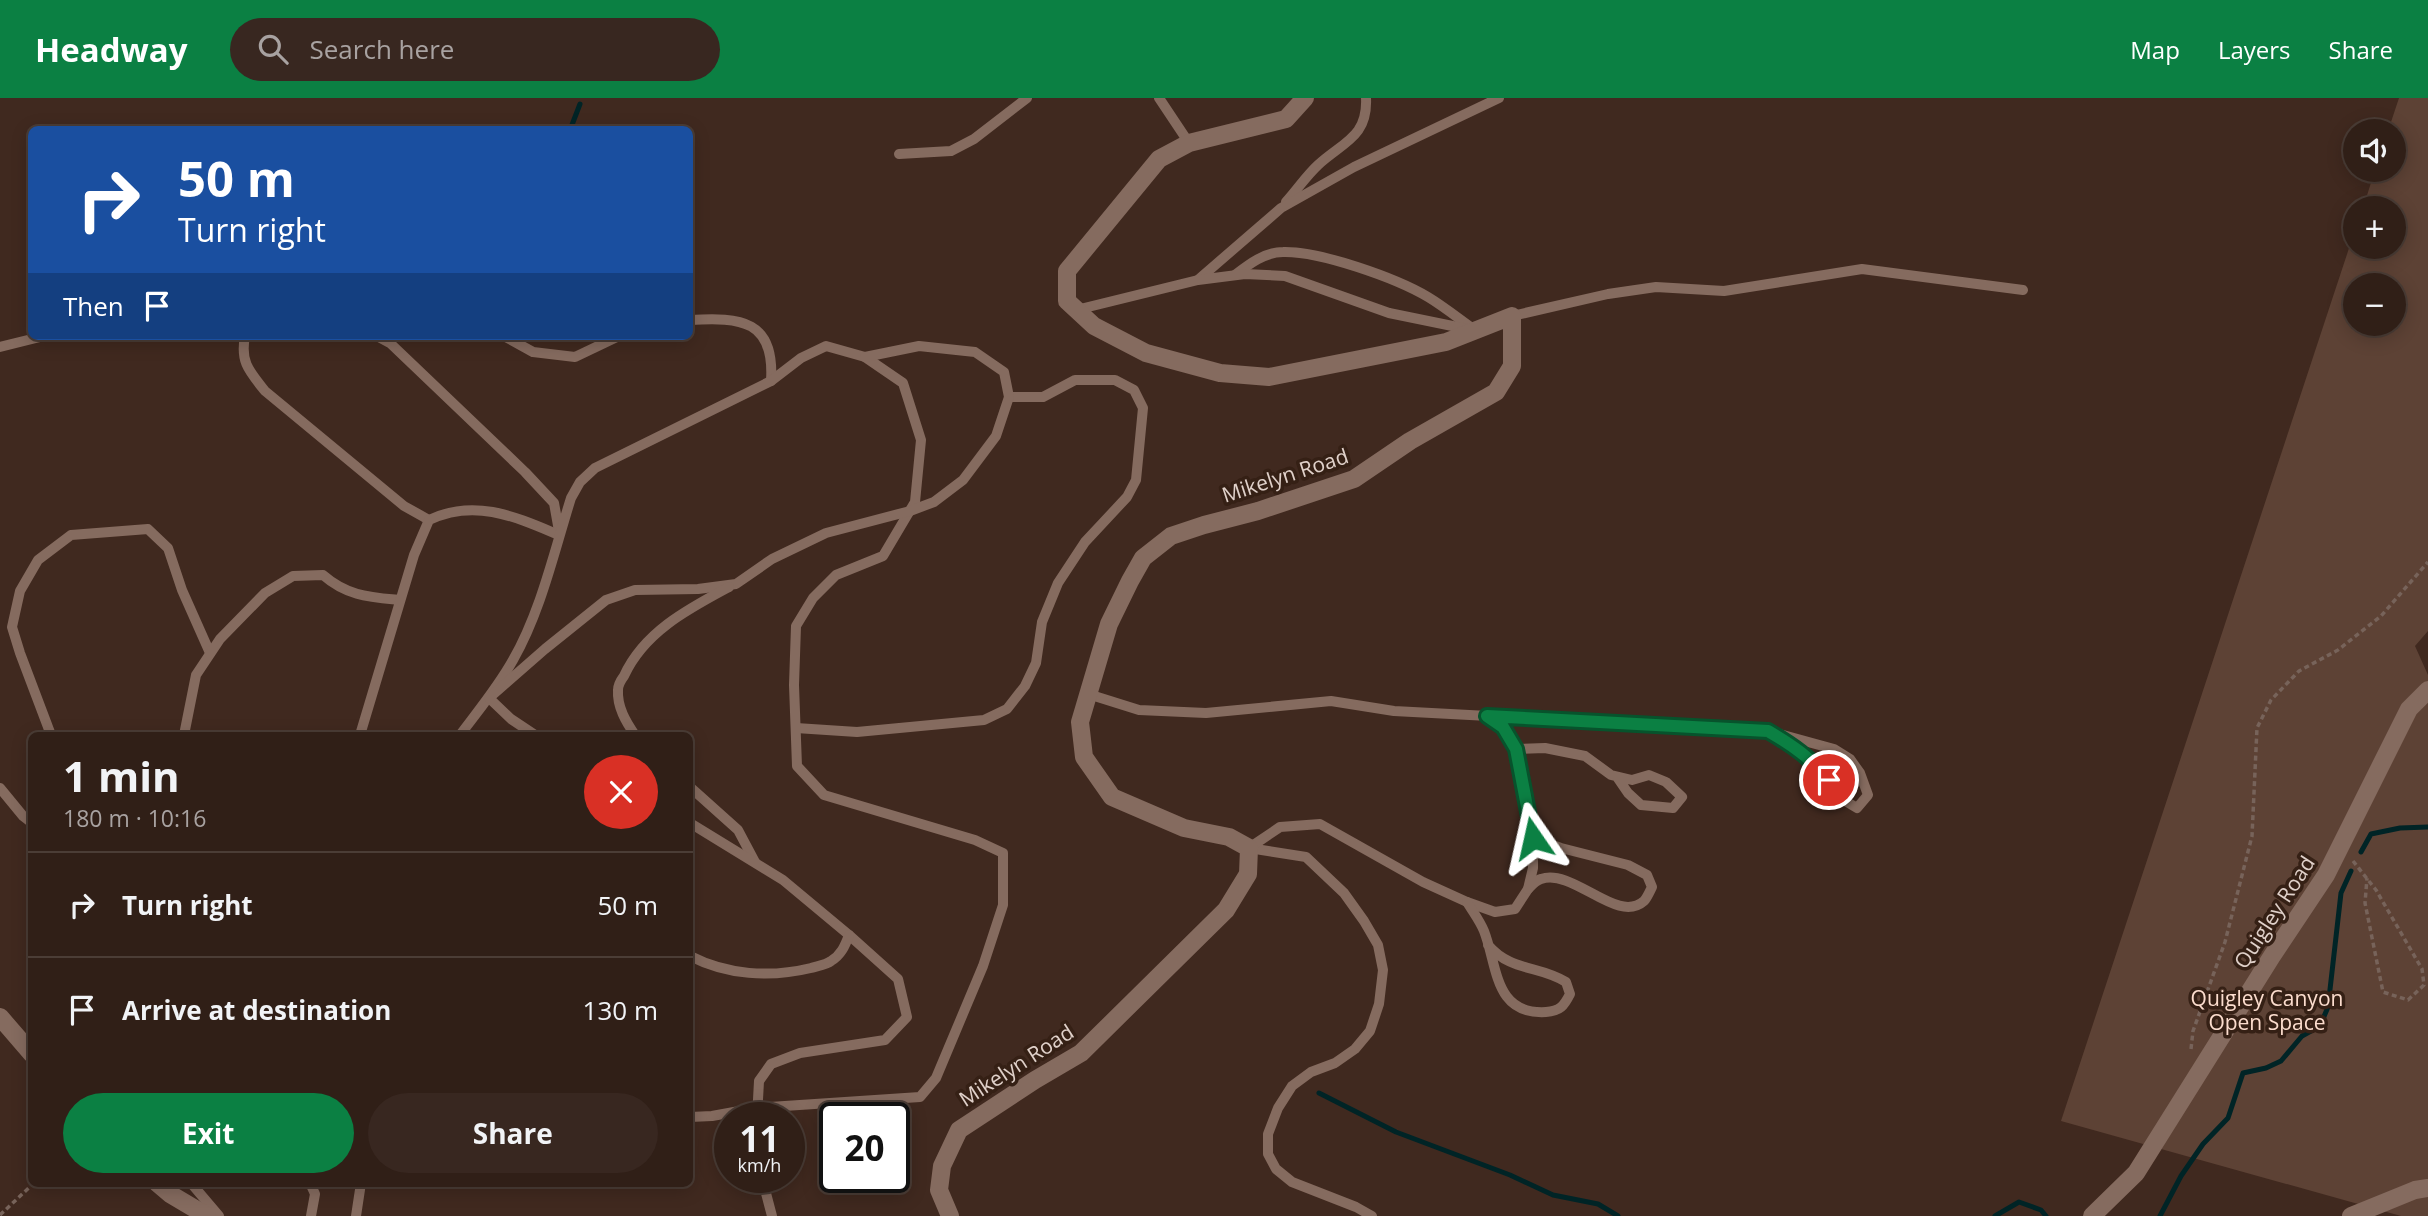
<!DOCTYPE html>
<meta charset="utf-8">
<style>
:root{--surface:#301f17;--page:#382720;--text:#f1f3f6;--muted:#a8a2a1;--line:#4b3d36;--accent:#0b8043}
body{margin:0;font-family:"Open Sans",sans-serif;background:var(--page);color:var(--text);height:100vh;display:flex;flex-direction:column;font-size:26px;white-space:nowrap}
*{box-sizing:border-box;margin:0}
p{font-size:23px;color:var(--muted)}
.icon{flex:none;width:38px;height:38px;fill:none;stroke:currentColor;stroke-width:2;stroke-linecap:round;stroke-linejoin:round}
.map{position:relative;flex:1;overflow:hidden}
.drawer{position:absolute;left:28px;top:634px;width:665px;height:455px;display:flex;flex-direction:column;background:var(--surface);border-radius:10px;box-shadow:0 4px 18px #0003,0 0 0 2px var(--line)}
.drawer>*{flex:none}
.banner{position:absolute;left:28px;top:28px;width:665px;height:214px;border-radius:10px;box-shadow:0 4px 18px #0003,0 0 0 2px var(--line);background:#1a4fa0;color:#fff;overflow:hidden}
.fabs{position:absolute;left:2343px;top:21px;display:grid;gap:14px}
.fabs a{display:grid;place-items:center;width:63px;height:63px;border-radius:50%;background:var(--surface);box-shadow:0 4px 18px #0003,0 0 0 2px var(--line);font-size:35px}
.speed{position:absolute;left:714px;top:1004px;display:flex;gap:14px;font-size:35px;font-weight:700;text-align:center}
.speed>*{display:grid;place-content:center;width:91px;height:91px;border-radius:50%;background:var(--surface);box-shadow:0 4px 18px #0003,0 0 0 2px var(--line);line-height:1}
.speed small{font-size:18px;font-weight:400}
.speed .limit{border:4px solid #111;border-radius:10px;background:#fff;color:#111}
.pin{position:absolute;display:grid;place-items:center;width:60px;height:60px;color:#fff;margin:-30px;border:4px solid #fff;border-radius:50%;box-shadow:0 2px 7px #0007}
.me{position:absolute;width:77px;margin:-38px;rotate:349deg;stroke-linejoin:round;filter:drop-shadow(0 0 5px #0008)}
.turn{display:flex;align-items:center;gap:24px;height:147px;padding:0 35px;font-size:32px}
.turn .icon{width:91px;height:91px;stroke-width:2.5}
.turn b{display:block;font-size:49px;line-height:60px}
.then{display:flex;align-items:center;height:66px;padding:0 35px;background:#0003;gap:14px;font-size:26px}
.round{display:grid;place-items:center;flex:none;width:74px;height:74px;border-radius:37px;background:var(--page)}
.headline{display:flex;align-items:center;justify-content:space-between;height:119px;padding:0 35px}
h1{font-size:42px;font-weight:700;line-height:52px}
.primary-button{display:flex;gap:14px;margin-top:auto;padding:14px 35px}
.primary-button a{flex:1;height:80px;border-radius:42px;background:var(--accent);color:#fff;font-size:28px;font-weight:700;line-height:80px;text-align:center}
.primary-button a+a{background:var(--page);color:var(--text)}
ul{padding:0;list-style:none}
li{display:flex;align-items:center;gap:21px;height:105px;padding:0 35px;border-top:2px solid var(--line)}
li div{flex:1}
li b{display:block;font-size:26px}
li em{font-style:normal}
header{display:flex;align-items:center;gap:42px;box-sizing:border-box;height:98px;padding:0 35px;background:var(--accent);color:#fff}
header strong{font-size:33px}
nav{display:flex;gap:38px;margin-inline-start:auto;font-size:24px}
.search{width:490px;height:63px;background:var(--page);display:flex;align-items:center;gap:18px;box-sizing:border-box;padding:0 24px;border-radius:38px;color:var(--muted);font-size:26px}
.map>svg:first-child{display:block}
.green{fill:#5d4235;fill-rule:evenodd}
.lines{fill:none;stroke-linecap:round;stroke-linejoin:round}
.stream{stroke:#002426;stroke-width:5}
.path{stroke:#77635a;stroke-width:3.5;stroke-dasharray:5 3.5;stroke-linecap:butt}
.lane{stroke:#856b5f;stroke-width:10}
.street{stroke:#856b5f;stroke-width:18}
.route-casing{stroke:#07532c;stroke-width:18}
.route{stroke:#0b8043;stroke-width:12}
.labels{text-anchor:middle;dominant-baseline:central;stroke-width:7;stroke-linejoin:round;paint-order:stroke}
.street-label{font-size:21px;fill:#e0d1ca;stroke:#352015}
.park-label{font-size:21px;fill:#fcddce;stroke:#352015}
</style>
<header>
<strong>Headway</strong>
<div class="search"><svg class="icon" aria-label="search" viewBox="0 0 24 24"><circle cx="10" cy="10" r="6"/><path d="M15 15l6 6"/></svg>Search here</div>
<nav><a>Map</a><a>Layers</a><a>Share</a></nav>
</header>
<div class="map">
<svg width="2428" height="1118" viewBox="0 0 2428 1118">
<rect width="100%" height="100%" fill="#40291f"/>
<path class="green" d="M 2399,0 L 2428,0 L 2428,533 L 2415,548 L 2428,577 L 2428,1118 L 2401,1118 L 2061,1023 L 2355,132 L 2356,149 L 2394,149 L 2394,110 L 2363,110 L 2375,72 L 2394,72 L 2394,33 L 2388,33 ZM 2356,187 L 2394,187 L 2394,226 L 2356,226 Z"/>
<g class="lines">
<g class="stream">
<polyline points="570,32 580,6"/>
<polyline points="2361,754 2371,736 2400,730 2428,729"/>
<polyline points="1319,995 1396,1034 1510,1077 1553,1097 1598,1106 1618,1118"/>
<polyline points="1995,1118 2019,1104 2041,1112 2046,1118"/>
<polyline points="2160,1118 2181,1078 2203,1046 2228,1020 2243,975 2266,970 2281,963 2302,938 2320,928 2328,909 2341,795 2351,773"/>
</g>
<g class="path">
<polyline points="2353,763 2376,792 2422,871 2424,887 2408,902 2383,894 2365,805 2367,780"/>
<polyline points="2191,951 2193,933 2225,844 2252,738 2257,630 2271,602 2299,573 2338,552 2381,518 2428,464"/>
<polyline points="0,1117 34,1085"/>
</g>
<g class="lane">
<polyline points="1159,0 1189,45"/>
<polyline points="899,56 951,53 974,41 1027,0"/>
<path d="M 1286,104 C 1297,92 1306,78 1318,67 C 1343,44 1368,39 1366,0"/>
<path d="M 1235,177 C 1249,166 1265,154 1283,154 C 1320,153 1396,180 1428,199 C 1443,208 1458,220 1472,230"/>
<polyline points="1199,181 1281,110 1354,69 1499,0"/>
<polyline points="1076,212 1198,182 1245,176 1285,178 1389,215 1472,232"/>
<polyline points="1512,218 1608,196 1656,189 1724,193 1862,171 2023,192"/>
<path d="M 690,222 C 741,219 775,222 771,283"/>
<path d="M 245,238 C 240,264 249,273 265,293 L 404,408 L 429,422"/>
<polyline points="377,238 390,245 525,374 554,405 559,433"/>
<polyline points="504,238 533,254 575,259 619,238"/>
<polyline points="0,249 44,238"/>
<polyline points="1088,596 1139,612 1206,615 1331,603 1394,613 1768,633 1834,651 1850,661 1860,675 1868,697 1857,710 1842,701 1812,662 1794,648 1768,633"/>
<polyline points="796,630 857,634 984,622 1007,611 1025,588 1036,565 1042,524 1058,485 1085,444 1127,399 1136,382 1143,310 1134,292 1115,282 1075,282 1043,299 1009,299"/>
<polyline points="51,637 20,555 12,529 20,493 38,462 71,437 148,431 168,450 182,492 210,555"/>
<path d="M 184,637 L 196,577 L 220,541 L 265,495 L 293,478 L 323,477 C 347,498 369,499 400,502"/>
<path d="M 360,637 L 414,457 L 429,422 C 475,400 516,419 559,437"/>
<path d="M 460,637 C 478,613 498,589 513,562 C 541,513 554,454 571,400 L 580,384 L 595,370 L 771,283 L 801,260 L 826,248 L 865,259 L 903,285 L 921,342 L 915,404 L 883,458 L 836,477 L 813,500 L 796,528 L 794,587 L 797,668 L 824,697 L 975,742 L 1003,755 L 1003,807 L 983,868 L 936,980 L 920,999 L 756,1010 L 712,1018 L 690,1019"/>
<polyline points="535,637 511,621 489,600 545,551 606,502 635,492 698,491 736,486 772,461 826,435 910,413 934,404 963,382 996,338 1009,299 1004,274 975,254 919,248 865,259"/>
<path d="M 635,637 C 626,624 617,609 618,592 C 618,588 621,582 624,578 C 644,534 688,511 729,489"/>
<polyline points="1516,651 1545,650 1585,658 1611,677 1632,682 1649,677 1666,684 1682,699 1673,710 1641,707 1628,695 1617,679"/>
<polyline points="690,689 738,732 755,764"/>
<polyline points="0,690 23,718 32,725"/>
<polyline points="690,725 783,782 849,837 898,881 907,919 885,942 800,955 771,966 759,983 757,1020"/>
<polyline points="1249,750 1306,759 1344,795 1364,823 1378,847 1383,872 1379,906 1370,933 1355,951 1335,965 1311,974 1292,988 1278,1010 1268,1036 1268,1056 1276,1071 1292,1084 1356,1109 1372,1118"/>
<polyline points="1249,750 1280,729 1320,726 1423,784 1467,804 1495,814 1515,811 1528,791 1533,770 1533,740 1516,651 1503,629 1488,618"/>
<polyline points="32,774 32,776"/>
<path d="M 1528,791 C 1531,788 1536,782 1541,781 C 1574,770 1617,827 1644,803 C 1647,800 1650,793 1652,789 L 1647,777 L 1628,767 L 1561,750 L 1533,740"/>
<path d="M 1467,804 C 1473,814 1480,823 1484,833 C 1498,869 1494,917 1546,914 C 1560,913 1564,908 1570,896 L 1566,884 C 1539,867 1511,874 1488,847"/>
<path d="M 690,858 C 727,877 770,880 811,870 C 817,868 826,867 831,863 C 841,857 845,848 849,837"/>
<polyline points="762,1080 772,1118"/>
<polyline points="191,1085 219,1118"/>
<polyline points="310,1085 315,1096 311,1118"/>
<polyline points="356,1118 361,1085"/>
</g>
<g class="street">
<polyline points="0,919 32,956"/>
<polyline points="157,1085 170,1096 207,1118"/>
<polyline points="950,1118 939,1092 942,1068 959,1032 1035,982 1081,955 1226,812 1248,776 1249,750 1229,739 1184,730 1112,699 1084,659 1080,624 1109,526 1130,483 1143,460 1171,438 1204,427 1258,413 1354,381 1410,343 1496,294 1512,268 1512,218 1446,244 1269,279 1220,275 1146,255 1094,228 1067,203 1067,173 1159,61 1189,45 1286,21 1305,0"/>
<polyline points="2092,1118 2136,1075 2272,858 2326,777 2409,611 2428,592"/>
<polyline points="2351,1118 2415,1092 2428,1090"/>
</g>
</g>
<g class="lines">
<g class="route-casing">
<path id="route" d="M 1533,740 L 1516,651 L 1503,629 L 1487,618 L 1768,633 C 1792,647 1811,660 1829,682"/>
</g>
<use href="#route" class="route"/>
</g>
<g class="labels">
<g class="street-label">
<text transform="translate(1285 377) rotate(-18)">Mikelyn Road</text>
<text transform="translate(2274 814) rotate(-57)">Quigley Road</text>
<text transform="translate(1016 967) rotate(-33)">Mikelyn Road</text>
</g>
<g class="park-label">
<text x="2267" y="900">Quigley Canyon<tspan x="2267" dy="24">Open Space</tspan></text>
</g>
</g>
</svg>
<div class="fabs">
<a><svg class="icon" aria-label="sound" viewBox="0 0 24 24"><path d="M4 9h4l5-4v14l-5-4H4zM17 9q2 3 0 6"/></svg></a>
<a>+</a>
<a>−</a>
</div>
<div class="speed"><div>11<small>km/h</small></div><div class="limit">20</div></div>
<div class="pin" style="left:1829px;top:682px;background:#d93025"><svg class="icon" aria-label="arrive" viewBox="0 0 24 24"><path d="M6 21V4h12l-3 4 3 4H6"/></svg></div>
<svg class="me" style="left:1533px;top:740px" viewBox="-20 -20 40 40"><path d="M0-17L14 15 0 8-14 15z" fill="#0b8043" stroke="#fff" stroke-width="4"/></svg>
<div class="banner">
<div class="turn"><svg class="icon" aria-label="right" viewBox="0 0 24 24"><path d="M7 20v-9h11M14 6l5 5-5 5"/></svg><div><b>50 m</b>Turn right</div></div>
<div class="then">Then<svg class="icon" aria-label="arrive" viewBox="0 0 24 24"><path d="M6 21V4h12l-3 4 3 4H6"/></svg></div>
</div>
<section class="drawer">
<div class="headline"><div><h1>1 min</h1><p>180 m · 10:16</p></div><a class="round" style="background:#d93025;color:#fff"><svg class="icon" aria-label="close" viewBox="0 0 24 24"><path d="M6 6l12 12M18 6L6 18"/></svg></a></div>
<ul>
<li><svg class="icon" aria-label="right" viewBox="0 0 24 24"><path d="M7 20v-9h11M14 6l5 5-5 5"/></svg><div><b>Turn right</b></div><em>50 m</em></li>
<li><svg class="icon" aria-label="arrive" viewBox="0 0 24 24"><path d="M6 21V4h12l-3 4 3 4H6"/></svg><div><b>Arrive at destination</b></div><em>130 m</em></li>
</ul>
<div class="primary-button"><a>Exit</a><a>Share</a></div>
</section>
</div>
